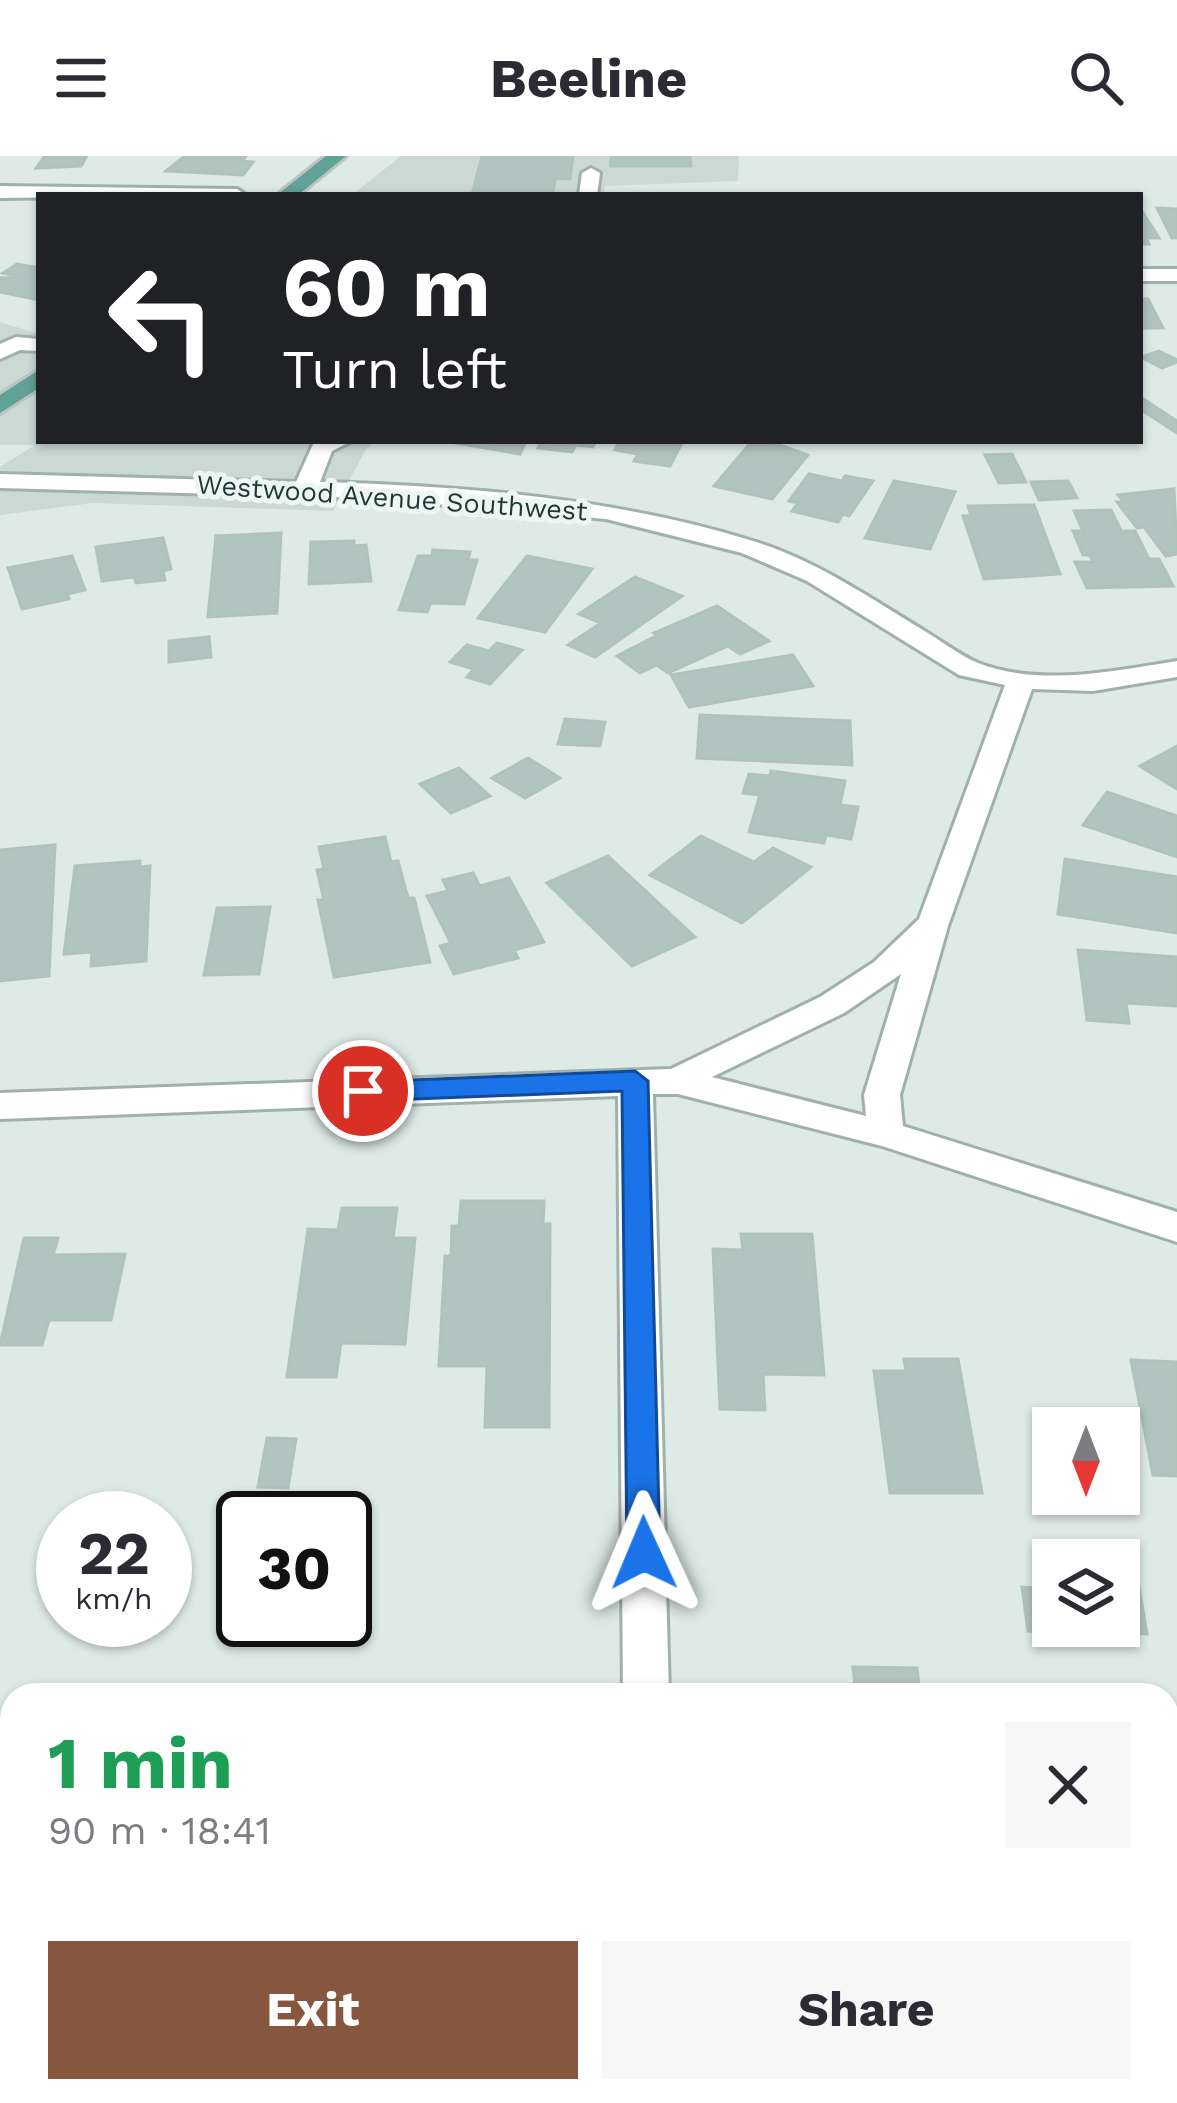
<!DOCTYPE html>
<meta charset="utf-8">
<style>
:root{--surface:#fff;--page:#f7f7f7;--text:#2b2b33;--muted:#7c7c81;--accent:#87563f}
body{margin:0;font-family:"Work Sans",sans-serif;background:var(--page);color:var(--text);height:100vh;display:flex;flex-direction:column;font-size:45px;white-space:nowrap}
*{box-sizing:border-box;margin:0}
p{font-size:39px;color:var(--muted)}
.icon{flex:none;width:66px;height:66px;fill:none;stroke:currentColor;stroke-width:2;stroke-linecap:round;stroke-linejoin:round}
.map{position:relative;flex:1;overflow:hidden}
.panel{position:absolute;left:0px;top:1527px;width:1179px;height:420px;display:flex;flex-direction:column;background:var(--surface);border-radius:36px 36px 0 0;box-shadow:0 3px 9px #0004}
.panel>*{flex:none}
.top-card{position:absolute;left:36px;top:36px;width:1107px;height:252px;border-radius:0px;box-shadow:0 3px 9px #0004;background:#202124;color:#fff;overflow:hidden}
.needle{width:78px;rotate:180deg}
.buttons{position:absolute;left:1032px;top:1251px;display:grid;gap:24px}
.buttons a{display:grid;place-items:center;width:108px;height:108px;border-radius:0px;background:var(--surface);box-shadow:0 3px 9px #0004;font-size:60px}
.speed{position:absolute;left:36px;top:1335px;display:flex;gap:24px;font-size:60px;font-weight:700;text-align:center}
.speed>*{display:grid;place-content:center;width:156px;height:156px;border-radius:50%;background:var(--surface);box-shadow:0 3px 9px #0004;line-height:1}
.speed small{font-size:30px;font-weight:400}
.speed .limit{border:6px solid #111;border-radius:18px;background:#fff;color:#111}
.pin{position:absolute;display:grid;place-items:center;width:102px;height:102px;color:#fff;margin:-51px;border:6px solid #fff;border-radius:50%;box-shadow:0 3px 12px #0007}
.me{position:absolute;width:132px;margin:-66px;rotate:359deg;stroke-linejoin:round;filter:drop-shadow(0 0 9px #0008)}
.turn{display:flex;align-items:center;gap:42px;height:252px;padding:0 48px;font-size:54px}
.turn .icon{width:156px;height:156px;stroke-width:2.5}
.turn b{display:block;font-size:84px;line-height:102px}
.round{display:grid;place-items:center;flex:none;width:126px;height:126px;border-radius:0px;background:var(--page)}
.headline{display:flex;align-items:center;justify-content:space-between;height:204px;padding:0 48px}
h1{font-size:72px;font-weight:700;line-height:90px;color:#1e9e55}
.cta{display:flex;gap:24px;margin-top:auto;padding:24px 48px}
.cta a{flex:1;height:138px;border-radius:0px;background:var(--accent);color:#fff;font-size:48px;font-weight:700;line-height:138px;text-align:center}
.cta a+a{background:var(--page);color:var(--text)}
header{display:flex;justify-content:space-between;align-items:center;height:156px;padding:0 48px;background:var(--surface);font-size:54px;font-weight:700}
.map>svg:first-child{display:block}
.built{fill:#cbd9d5}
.building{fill:#b2c4bf;stroke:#afc3bd;stroke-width:3}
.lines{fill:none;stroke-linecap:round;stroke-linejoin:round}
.minor-casing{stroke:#a0b1ad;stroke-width:6}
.major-casing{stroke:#bcc4c2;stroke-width:6}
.minor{fill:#fff;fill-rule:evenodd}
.major{fill:#60a198;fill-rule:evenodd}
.route{fill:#1a73e8;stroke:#114b97;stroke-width:3}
.labels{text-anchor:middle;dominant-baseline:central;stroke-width:10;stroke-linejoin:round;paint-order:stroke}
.far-street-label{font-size:27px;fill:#1e3935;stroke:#edf6f3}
</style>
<header><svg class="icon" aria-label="menu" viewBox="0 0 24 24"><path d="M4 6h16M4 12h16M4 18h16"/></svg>Beeline<svg class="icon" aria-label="search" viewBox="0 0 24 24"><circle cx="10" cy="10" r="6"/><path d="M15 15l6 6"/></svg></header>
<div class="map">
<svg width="1177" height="1947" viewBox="0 0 1177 1947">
<rect width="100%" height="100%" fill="#ddeae5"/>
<g class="built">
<polygon points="401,0 739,0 738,25 605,30 604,39 352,39"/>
<polygon points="0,166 39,178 39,285 376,285 366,293 333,355 93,347 0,359 0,311 35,289 0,289"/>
</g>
<g class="building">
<polygon points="45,0 87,0 81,10 36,12"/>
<polygon points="185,0 245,1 242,5 253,6 243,19 166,15"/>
<polygon points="482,0 573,0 570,23 548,22 555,25 552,39 472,39"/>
<polygon points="611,0 690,0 691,10 611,10"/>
<polygon points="1140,52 1159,82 1146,82 1149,88 1140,88"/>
<polygon points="1157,52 1177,53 1177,82 1172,82"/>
<polygon points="17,108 39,112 39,144 0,136 0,122 22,121 3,117"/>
<polygon points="1140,143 1148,143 1163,172 1140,172"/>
<polygon points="1159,195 1177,204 1177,206 1162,212 1141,201"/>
<polygon points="1140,241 1177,265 1177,277 1140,253"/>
<polygon points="526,285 520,298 450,286 451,285"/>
<polygon points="542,285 596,285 593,291 576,289 572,296 538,292"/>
<polygon points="620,285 683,285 670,310 634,305 638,298 615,294"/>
<polygon points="752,285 768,285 808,299 772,343 714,330"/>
<polygon points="1012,298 1026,326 999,327 985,299"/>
<polygon points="809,318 842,325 845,320 873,325 849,360 843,358 838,366 792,355 798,347 789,345"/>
<polygon points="894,325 955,336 930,393 865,382"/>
<polygon points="1068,325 1077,342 1039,344 1031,326"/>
<polygon points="1174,333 1177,398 1166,400 1144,371 1137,372 1117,346 1124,346 1118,339"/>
<polygon points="1034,349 1060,418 984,423 963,360 971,360 968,350"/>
<polygon points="1111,354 1121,375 1135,375 1149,403 1159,403 1173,430 1087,432 1075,406 1093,406 1090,399 1083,399 1073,375 1083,375 1074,355"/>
<polygon points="281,377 277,457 208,461 216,380"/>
<polygon points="163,382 171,413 163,415 165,424 136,427 134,421 102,425 96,391"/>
<polygon points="354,385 354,390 366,389 371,425 309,428 311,386"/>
<polygon points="433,394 470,396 468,404 477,404 464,448 431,447 427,456 399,454 418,400 432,400"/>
<polygon points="72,400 85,434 67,438 69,443 22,453 8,412"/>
<polygon points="527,400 592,413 545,476 478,462"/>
<polygon points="635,421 682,440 595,501 568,489 601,467 579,458"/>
<polygon points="717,450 769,485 740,498 728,490 668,517 657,509 640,517 617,500 658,479 654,477"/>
<polygon points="209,481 211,501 169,506 169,485"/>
<polygon points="497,487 522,494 490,528 467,521 474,513 450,506 467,489 489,495"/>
<polygon points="793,499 813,530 689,551 671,519"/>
<polygon points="700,559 850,565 852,609 697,602"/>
<polygon points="565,563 605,566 600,590 558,588"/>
<polygon points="1177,590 1177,633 1140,610"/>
<polygon points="528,602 560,622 525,642 492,622"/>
<polygon points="459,612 490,640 451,657 420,628"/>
<polygon points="771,615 845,625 840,649 858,651 851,683 826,679 824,687 749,676 760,639 743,637 749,618 770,620"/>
<polygon points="1107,636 1177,660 1177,701 1083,669"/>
<polygon points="701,680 754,706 773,692 811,711 742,767 650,719"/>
<polygon points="385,681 391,706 398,705 408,742 414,742 430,806 334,821 318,744 324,744 317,714 324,713 319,691"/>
<polygon points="55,689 49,820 0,825 0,694"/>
<polygon points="608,700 695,781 632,810 547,727"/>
<polygon points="1065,703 1177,721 1177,777 1058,758"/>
<polygon points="140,705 140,711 150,710 146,805 91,810 92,796 64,798 75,710"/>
<polygon points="473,717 480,730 509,722 544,786 514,794 518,802 454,818 440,790 451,787 427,740 448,735 443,724"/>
<polygon points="270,751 259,818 204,819 217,752"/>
<polygon points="1078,794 1177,801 1177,850 1126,847 1129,867 1087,864"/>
<polygon points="461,1045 544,1045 543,1068 550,1068 549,1271 485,1271 487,1210 439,1210 445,1100 451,1100 452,1070 459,1070"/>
<polygon points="342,1052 397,1052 393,1082 415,1082 405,1188 341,1187 336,1221 287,1221 308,1073 338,1074"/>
<polygon points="741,1078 812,1078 824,1219 763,1218 765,1254 720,1253 713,1093 743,1094"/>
<polygon points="24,1082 58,1082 53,1099 125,1098 111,1164 49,1164 42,1189 0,1189"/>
<polygon points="904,1203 958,1203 982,1337 890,1337 874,1215 906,1215"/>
<polygon points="1131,1204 1177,1206 1177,1320 1153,1319"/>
<polygon points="267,1282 296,1283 288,1332 258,1331"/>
<polygon points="1119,1424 1138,1425 1147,1478 1091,1476 1090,1470 1119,1470"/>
<polygon points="1022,1431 1053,1433 1053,1470 1071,1470 1071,1476 1028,1475"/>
<polygon points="853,1511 917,1512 920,1539 856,1539"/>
</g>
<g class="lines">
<g class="minor-casing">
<g id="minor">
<polygon points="591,12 600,17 597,39 579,39 582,17"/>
<polygon points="0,30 237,33 246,39 0,42"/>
<rect x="1140" y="113" width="37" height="12"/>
<polygon points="16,181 39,183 39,195 20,194 0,203 0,188"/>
<path d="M 352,285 L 332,295 L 320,326 C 465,330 614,342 753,385 C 815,404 869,441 923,474 C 940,484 959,499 978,507 C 1040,531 1114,515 1177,505 L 1177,521 L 1093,535 L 1032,533 L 948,770 L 900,939 L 903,970 L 1177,1056 L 1177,1086 L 882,990 L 678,938 L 653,938 L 669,1539 L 623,1539 L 618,940 L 0,963 L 0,937 L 671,913 L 820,841 L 874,806 L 919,763 L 1005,529 L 959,519 L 807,425 L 742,397 L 606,363 L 368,342 L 0,332 L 0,318 L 296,326 L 314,286 ZM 901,818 L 864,939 L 866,960 L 712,921 L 844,857 Z"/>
<rect x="627" y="1935" width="54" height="12"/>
</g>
</g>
<g class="major-casing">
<g id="major">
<polygon points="326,0 346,0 298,39 277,39"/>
<polygon points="39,214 39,232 0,257 0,239"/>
</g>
</g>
<use href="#minor" class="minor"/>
<use href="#major" class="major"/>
</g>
<polygon class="route" points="635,915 648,925 660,1397 656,1408 644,1412 632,1408 627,1397 622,935 363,945 350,935 363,926"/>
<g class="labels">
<g class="far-street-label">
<text transform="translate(392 342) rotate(4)">Westwood Avenue Southwest</text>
</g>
</g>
</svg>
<div class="buttons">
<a><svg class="needle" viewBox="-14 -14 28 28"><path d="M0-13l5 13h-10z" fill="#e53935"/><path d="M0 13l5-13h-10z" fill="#7c7c81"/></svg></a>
<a><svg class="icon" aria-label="layers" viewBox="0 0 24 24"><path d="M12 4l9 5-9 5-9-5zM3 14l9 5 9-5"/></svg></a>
</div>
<div class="speed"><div>22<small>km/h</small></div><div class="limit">30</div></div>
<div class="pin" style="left:363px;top:935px;background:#d93025"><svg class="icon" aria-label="arrive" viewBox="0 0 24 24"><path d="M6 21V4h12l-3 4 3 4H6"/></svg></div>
<svg class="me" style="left:644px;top:1397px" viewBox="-20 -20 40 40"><path d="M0-17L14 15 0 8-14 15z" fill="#1a73e8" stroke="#fff" stroke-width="4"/></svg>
<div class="top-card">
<div class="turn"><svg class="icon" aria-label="left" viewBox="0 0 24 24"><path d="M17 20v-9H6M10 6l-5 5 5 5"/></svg><div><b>60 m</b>Turn left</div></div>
</div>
<section class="panel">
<div class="headline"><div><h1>1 min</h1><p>90 m · 18:41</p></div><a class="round"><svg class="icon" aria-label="close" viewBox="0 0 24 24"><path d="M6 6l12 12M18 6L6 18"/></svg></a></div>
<div class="cta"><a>Exit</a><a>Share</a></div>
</section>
</div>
